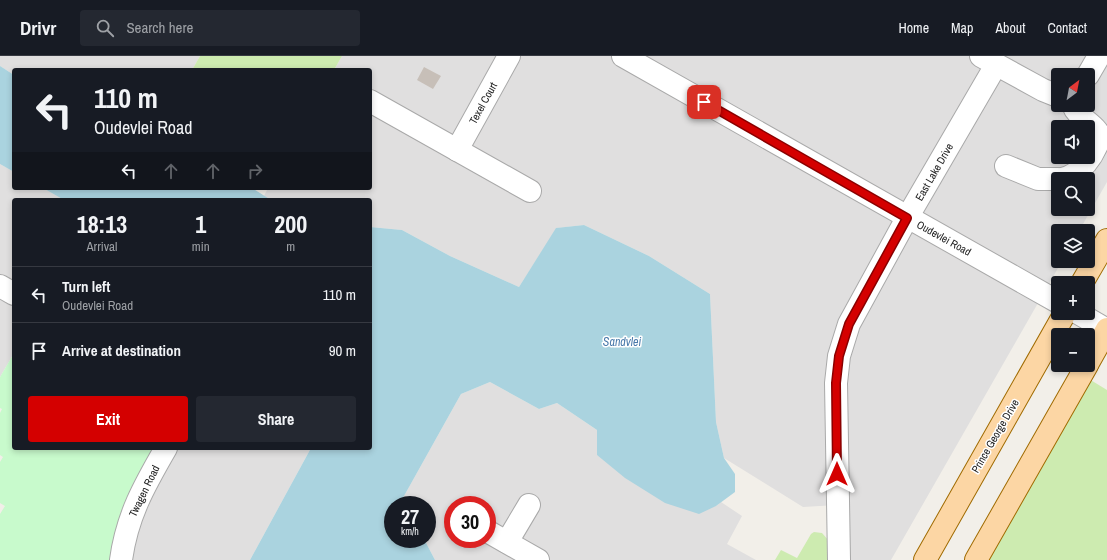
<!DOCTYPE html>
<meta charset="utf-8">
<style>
:root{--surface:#171b24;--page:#242831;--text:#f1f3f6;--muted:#9ea1a6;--line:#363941;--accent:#d40000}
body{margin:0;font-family:"Archivo Narrow",sans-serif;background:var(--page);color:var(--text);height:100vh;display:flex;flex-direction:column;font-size:15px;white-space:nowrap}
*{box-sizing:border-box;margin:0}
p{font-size:13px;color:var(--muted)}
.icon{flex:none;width:22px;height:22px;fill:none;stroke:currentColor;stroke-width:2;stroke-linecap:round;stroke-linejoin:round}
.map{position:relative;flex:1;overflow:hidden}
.sheet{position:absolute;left:12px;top:142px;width:360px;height:252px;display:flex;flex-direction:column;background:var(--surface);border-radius:4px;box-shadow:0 2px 6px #0003}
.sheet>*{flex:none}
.hud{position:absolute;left:12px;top:12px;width:360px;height:122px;border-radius:4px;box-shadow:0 2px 6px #0003;background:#171b24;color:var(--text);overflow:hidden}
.needle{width:26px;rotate:32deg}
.controls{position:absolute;left:1051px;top:12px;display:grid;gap:8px}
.controls a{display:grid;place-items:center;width:44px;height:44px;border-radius:4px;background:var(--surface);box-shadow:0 2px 6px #0003;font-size:20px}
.speed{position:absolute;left:384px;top:440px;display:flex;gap:8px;font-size:20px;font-weight:700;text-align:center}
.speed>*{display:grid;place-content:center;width:52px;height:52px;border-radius:50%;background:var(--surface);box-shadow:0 2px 6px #0003;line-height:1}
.speed small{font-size:10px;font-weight:400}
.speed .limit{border:6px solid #d22;background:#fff;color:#111}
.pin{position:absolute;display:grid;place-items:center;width:34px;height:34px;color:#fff;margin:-17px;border-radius:8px;box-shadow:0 2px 6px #0006}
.me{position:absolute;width:44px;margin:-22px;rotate:0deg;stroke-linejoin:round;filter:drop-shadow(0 0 3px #0008)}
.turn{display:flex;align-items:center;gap:14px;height:84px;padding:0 16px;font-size:18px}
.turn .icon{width:52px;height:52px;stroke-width:2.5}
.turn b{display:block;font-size:28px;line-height:34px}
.lanes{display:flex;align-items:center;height:38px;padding:0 16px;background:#0003;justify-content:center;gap:20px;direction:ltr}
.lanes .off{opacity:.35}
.eta{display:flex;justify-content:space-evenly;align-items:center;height:68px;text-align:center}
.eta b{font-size:24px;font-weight:700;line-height:28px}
.primary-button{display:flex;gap:8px;margin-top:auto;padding:8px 16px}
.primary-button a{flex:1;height:46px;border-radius:4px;background:var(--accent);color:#fff;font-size:16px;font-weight:700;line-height:46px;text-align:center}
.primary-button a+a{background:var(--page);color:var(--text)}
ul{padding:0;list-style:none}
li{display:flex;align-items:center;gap:12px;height:56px;padding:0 16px;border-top:1px solid var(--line)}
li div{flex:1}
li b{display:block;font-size:15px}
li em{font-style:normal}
header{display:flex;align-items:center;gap:24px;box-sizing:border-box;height:56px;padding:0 20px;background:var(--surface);border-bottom:1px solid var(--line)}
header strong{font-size:19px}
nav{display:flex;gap:22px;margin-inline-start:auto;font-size:14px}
.search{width:280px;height:36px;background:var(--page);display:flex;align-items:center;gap:10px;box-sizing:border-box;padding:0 14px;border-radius:4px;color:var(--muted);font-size:15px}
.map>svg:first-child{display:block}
.residential{fill:#e0dfdf;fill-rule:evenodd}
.grass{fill:#cdebb0}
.park{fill:#c8facc}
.water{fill:#aad3df}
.building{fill:#c7bfb8}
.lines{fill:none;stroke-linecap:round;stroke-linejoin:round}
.minor-casing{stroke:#a9a9a9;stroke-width:24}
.major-casing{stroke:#a06b00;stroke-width:24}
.minor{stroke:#fff;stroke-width:22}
.major{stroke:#fcd6a4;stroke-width:22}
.route-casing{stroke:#8a0000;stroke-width:10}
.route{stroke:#d40000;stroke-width:7}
.labels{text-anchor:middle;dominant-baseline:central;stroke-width:3;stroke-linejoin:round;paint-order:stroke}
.street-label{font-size:11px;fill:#222;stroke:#fff}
.water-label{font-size:12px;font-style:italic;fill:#4a7aab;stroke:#fff}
</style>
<header>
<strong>Drivr</strong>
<div class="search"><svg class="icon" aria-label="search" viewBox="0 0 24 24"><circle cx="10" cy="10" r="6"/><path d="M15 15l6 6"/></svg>Search here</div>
<nav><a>Home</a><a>Map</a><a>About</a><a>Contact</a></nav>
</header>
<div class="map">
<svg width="1107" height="504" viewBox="0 0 1107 504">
<rect width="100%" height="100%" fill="#f2efe9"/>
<g class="residential">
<polygon points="0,0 200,0 192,14 14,14 14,19 0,10"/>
<path d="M 342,0 L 1107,0 L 1107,126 L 1079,175 L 1058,175 L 1058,205 L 1062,205 L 891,504 L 839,504 L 837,449 L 803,451 L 724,402 L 716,366 L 710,238 L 649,200 L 584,169 L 557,172 L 519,231 L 450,200 L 402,174 L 370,171 L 370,144 L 271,144 L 264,140 L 268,132 L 370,132 L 370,14 L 334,14 ZM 1058,19 L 1088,19 L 1088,49 L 1058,49 ZM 1058,71 L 1088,71 L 1088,101 L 1058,101 ZM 1058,123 L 1088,123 L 1088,153 L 1058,153 Z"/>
<polygon points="0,108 14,116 14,132 43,132 64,144 14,144 14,297 0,321"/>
<path d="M 490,326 L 539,353 L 557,347 L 597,374 L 597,399 L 716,450 L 721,446 L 742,460 L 727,488 L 756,504 L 435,504 L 424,483 L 427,483 L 427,449 L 399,449 L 461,338 ZM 453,449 L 487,449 L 487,483 L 453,483 Z"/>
<polygon points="166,392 311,392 250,504 121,504"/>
</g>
<g class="grass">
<polygon points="200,0 342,0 334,14 192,14"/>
<polygon points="1089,323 1107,334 1107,504 987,504"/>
<polygon points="814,476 822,477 829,485 829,504 775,504 781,494 797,502 811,478"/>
</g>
<polygon class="park" points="14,297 14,392 166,392 121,504 0,504 0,458 5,450 0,447 0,406 3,401 0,399 0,357 2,353 0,352 0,321"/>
<g class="water">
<polygon points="0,10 14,19 14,116 0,108"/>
<polygon points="43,132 252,132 271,144 64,144"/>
<polygon points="584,169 649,200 710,238 716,366 724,402 735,418 735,436 716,450 699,458 665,447 625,422 597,399 597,374 557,347 539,353 490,326 461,338 399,449 393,449 393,483 424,483 435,504 250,504 311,392 370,392 370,171 402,174 450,200 519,231 556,172"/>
</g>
<polygon class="building" points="424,11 441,20 433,33 417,24"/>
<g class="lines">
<g class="minor-casing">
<g id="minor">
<polyline points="623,0 1058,246"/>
<polyline points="981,0 1043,34 1058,40"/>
<polyline points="1088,19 1099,0"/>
<polyline points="370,45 530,135"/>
<polyline points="457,94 509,0"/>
<polyline points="1006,110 1038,123 1058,123"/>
<path d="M 1062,123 C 1081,119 1094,99 1100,81 C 1096,68 1078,63 1073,49"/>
<polyline points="0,230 14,238"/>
<polyline points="1078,257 1107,274"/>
<polyline points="487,475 538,504"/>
<polyline points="507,486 529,449"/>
<path d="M 121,504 C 127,460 144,430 166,392"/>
<polyline points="839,504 836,327 839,300 849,268 907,162 996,9"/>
</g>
</g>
<g class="major-casing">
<g id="major">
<polyline points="1082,227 1107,184"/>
<polyline points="1088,307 1107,273"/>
<polyline points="925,504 1065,257"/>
<polyline points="976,504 1087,309"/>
</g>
</g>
<use href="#minor" class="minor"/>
<use href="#major" class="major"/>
</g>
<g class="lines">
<g class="route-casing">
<polyline id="route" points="704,46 907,162 849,268 839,300 836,327 837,418"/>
</g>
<use href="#route" class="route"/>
</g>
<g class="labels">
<g class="street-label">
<text transform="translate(483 47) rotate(-61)">Texel Court</text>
<text transform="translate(934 116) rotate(-60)">East Lake Drive</text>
<text transform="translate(944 182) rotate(29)">Oudevlei Road</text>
<text transform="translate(995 380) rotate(-60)">Prince George Drive</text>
<text transform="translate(144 435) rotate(-64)">Twagen Road</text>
</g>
<g class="water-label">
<text x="622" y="286">Sandvlei</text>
</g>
</g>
</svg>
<div class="controls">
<a><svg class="needle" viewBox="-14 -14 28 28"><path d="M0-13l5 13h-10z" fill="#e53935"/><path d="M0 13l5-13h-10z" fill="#9ea1a6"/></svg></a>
<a><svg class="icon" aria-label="sound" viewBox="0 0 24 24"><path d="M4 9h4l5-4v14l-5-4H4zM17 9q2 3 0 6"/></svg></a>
<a><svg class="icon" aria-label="search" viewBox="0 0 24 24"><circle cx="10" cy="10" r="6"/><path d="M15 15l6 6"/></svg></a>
<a><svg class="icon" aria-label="layers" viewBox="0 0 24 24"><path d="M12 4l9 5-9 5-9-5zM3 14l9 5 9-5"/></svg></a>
<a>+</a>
<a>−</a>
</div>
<div class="speed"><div>27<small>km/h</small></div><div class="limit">30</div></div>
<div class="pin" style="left:704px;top:46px;background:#d93025"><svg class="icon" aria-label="arrive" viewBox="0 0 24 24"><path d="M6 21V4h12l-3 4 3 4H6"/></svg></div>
<svg class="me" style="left:837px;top:418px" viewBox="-20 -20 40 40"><path d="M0-17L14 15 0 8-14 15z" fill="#d40000" stroke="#fff" stroke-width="4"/></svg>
<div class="hud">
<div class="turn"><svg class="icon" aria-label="left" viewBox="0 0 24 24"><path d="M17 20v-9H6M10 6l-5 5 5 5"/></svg><div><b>110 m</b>Oudevlei Road</div></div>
<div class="lanes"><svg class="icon" aria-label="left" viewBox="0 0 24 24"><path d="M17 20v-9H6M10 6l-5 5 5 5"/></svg><svg class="icon off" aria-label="ahead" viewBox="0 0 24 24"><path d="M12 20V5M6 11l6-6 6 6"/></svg><svg class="icon off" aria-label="ahead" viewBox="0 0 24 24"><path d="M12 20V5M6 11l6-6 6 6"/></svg><svg class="icon off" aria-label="right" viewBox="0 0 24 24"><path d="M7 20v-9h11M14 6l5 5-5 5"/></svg></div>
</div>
<section class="sheet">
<div class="eta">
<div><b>18:13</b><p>Arrival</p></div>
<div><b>1</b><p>min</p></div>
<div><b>200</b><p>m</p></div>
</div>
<ul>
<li><svg class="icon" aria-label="left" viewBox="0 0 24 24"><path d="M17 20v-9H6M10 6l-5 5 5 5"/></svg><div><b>Turn left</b><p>Oudevlei Road</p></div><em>110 m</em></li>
<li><svg class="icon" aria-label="arrive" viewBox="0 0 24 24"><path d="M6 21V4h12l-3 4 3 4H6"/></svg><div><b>Arrive at destination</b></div><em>90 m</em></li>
</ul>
<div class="primary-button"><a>Exit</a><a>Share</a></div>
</section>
</div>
